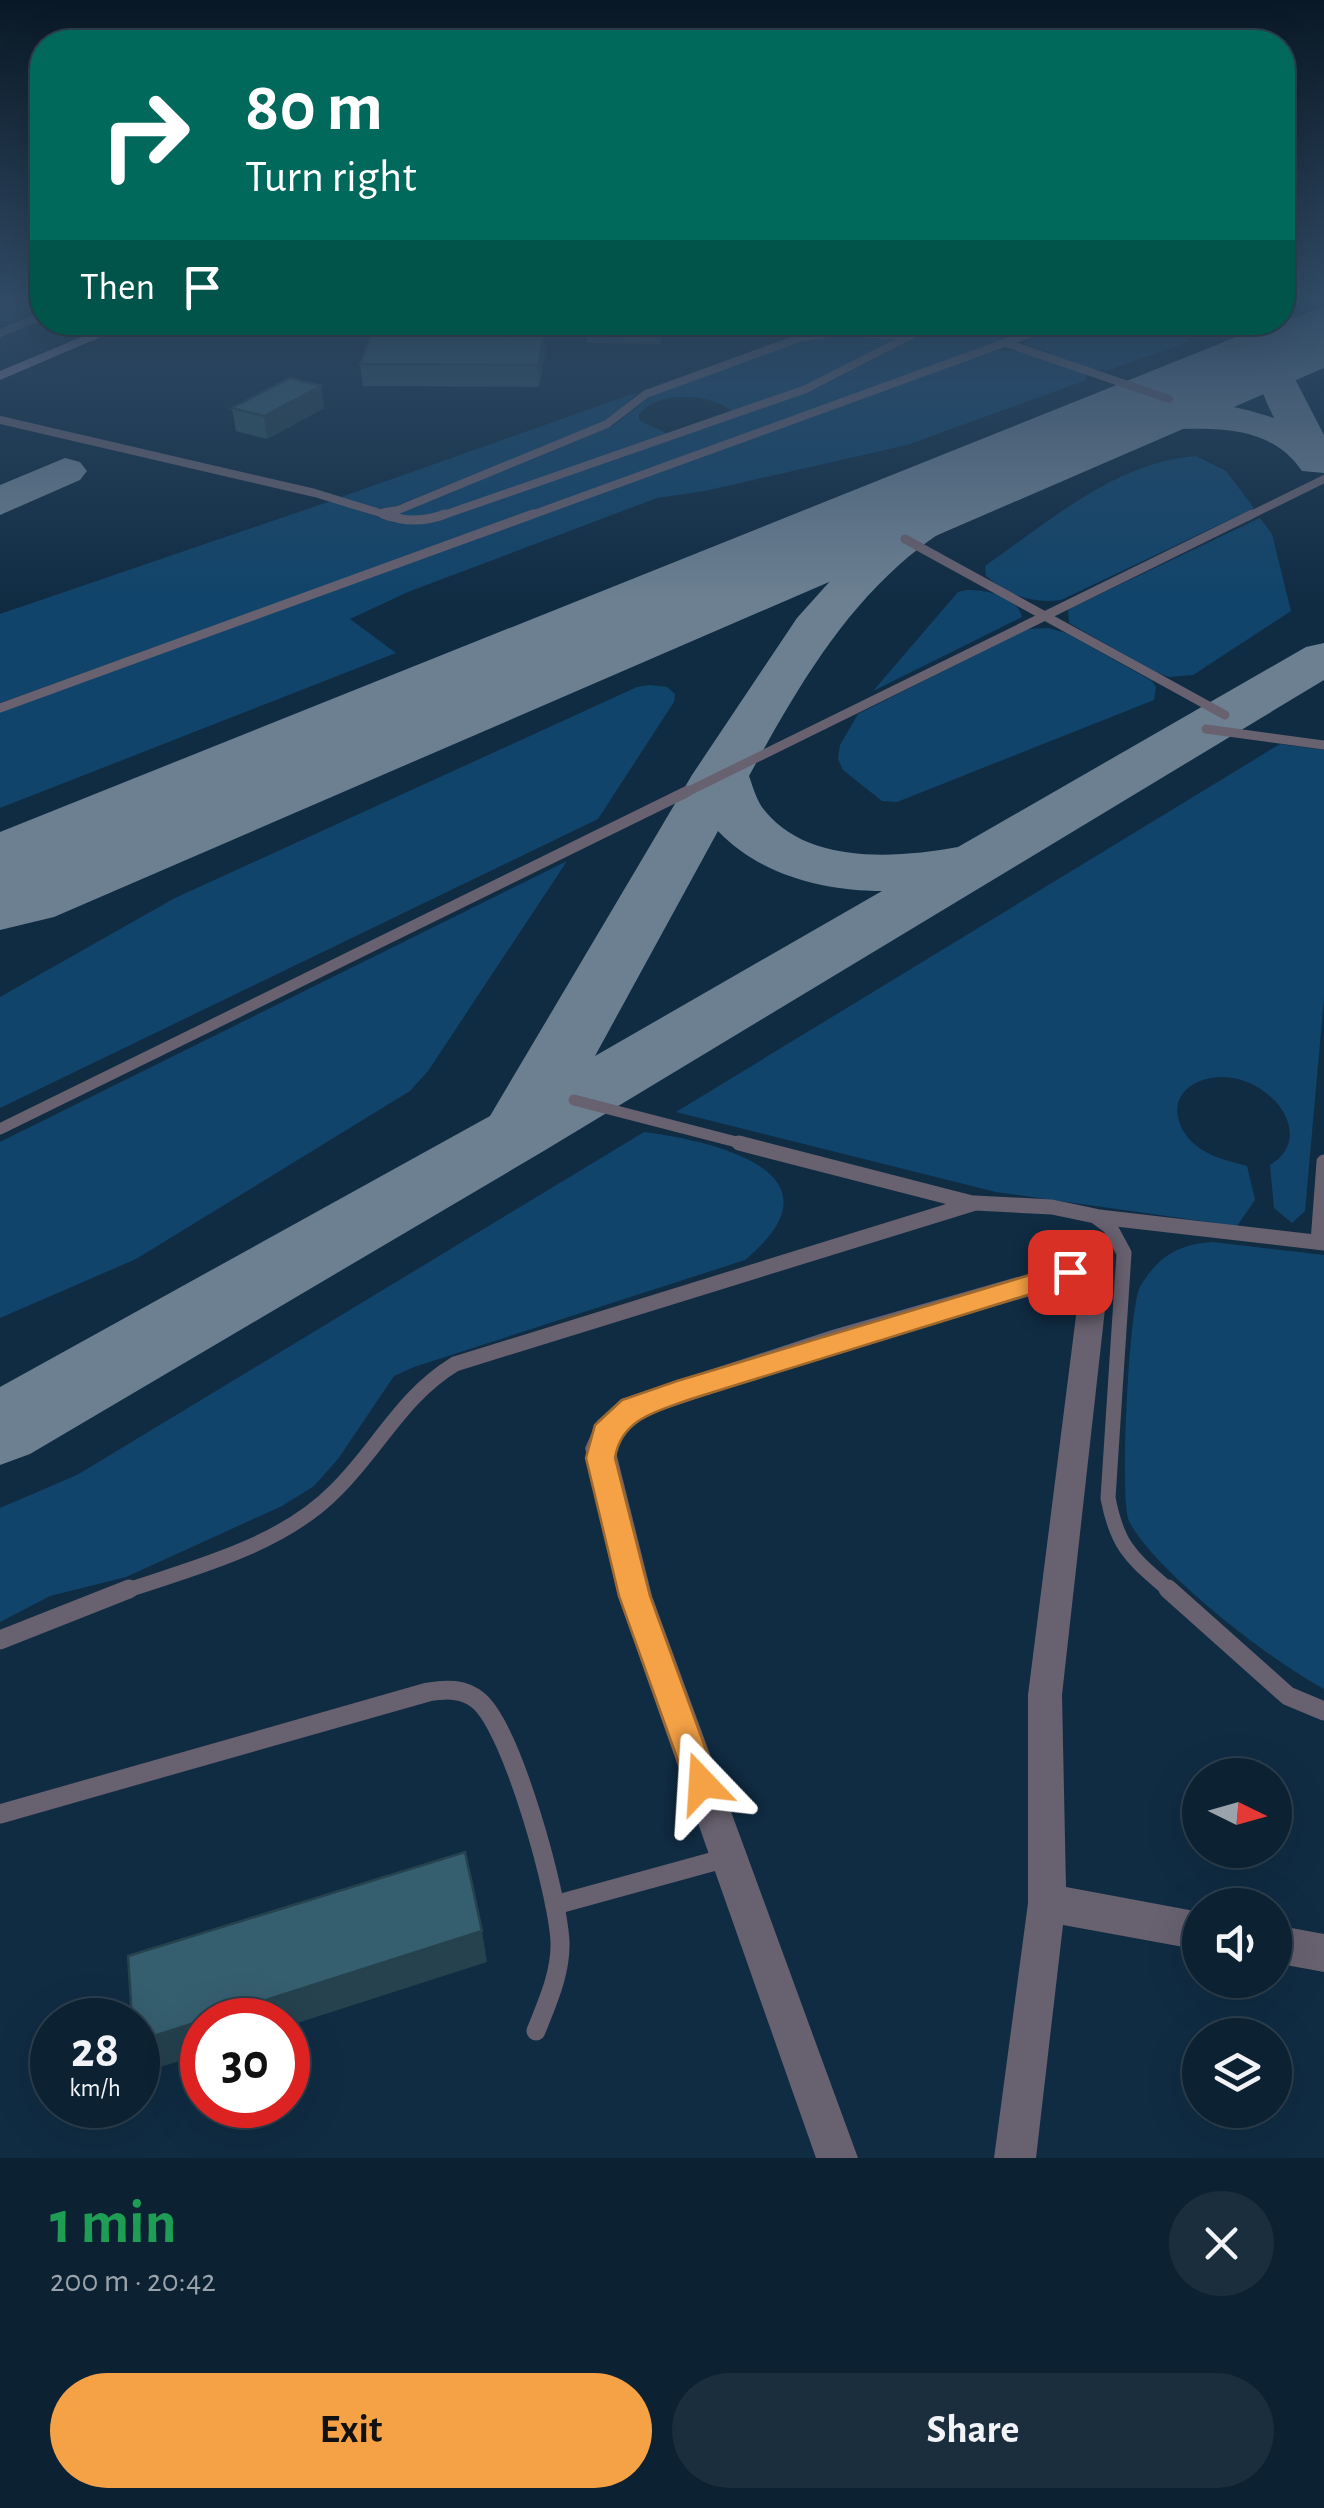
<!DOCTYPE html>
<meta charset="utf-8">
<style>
:root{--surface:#0c2132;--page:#1a2e3e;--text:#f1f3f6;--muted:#9aa3ac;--line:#2c3e4d;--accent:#f5a246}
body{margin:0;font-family:"Alegreya Sans",sans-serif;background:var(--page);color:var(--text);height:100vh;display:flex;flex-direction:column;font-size:38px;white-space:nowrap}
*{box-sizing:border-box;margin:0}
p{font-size:32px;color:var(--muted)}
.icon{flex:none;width:55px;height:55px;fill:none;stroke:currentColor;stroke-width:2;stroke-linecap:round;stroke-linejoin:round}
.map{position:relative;height:2158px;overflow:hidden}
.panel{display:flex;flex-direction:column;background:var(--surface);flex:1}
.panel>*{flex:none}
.banner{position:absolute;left:30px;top:30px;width:1265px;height:305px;border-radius:40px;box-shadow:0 10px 40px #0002,0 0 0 2px var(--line);background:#00695c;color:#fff;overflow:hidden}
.needle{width:65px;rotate:95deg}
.controls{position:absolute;left:1182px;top:1758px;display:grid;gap:20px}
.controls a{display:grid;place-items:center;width:110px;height:110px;border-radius:50%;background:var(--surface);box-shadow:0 10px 40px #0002,0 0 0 2px var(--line);font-size:50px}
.speed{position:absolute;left:30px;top:1998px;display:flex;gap:20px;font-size:50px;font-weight:700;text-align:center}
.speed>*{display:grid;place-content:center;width:130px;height:130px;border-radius:50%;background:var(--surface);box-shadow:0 10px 40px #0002,0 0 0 2px var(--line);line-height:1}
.speed small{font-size:25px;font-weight:400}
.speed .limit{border:15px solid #d22;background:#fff;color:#111}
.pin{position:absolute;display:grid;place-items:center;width:85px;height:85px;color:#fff;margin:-42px;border-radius:20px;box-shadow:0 5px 15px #0006}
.me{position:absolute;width:110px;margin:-55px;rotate:340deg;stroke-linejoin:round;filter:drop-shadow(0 0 8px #0008)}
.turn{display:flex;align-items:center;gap:35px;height:210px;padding:0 50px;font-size:45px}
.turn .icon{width:130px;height:130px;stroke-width:2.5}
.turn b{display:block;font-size:70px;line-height:85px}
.then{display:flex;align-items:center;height:95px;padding:0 50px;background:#0003;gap:20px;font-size:38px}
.round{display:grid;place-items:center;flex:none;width:105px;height:105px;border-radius:52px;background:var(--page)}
.overview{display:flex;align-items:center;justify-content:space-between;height:170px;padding:0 50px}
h1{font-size:60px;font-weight:700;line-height:75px;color:#1e9e55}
.action{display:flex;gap:20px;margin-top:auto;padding:20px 50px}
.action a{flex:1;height:115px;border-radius:60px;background:var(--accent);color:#111;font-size:40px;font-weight:700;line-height:115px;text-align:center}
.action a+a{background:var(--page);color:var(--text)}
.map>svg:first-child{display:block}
.green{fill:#11446a}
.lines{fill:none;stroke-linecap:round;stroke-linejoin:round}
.taxiway{fill:#6c8092;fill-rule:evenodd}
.runway{fill:#6c8092;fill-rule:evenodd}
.lane-far4{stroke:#686170;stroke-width:8}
.lane-far3{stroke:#686170;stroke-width:9}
.lane-far2{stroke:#686170;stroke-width:11}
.lane-far1{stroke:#686170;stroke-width:15}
.lane{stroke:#686170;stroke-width:19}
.street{fill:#686170;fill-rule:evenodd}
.secondary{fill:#8a8097;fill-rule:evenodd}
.wall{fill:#2e515f}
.shaded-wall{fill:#25424e}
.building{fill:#355e6f;stroke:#25424e;stroke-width:2.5}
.route{fill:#f5a246;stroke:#9f692e;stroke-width:2.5}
</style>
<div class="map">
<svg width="1324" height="2158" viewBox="0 0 1324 2158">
<rect width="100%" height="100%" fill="#102c43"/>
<g class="green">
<polygon points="1071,322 1185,323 1189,342 1109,370 1092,369 1023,343"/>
<polygon points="944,323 1052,323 0,703 0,614 331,501 395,523 434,522 816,389"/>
<path d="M 832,335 L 900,338 L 813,383 L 733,412 C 710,393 660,390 639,414 L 639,420 L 668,434 L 449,511 L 420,518 L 395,515 L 613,426 L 652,395 L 793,343 Z"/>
<polygon points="994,350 1020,351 1083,372 1086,380 907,445 705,491 657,498 408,592 350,619 396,653 0,808 0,712"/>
<polygon points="638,392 615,416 602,423 391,508 375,508 341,497"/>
<path d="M 1196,456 L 1226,471 L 1254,508 L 1061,600 C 1031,604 1009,595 986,576 L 985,566 C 1048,522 1116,462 1196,456 Z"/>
<polygon points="1260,518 1272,534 1291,611 1193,675 1169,677 1155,672 1069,623 1068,610 1077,605"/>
<path d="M 967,590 C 988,590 1017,596 1022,617 L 873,691 L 958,592 Z"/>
<polygon points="1048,628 1066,633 1152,681 1156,687 1154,700 897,802 882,801 843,770 838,759 840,745 858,714 1027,629"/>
<polygon points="650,685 667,687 675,694 674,702 598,819 0,1108 0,997 175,898 637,687"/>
<path d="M 1280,744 L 1324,750 L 1324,998 L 1305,1211 L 1292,1223 L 1274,1208 L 1270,1165 C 1324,1133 1257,1059 1200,1081 C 1163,1096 1176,1135 1204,1151 C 1218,1159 1232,1162 1247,1166 L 1255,1200 L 1237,1226 L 996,1192 L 676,1112 Z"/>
<polygon points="567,861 428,1071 410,1091 136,1259 0,1318 0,1142"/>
<path d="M 644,1132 C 715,1141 850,1173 745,1260 L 414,1367 L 394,1376 L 338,1459 L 314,1486 L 282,1506 L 126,1577 L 50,1596 L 0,1622 L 0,1508 L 77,1475 Z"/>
<path d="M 1213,1242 L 1324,1255 L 1324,1689 C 1274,1663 1154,1571 1129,1521 C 1119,1500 1129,1306 1140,1287 C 1158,1256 1179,1244 1213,1242 Z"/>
</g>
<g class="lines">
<g class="taxiway">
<path d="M 1299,335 L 1312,338 L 1318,346 L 1296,364 L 1294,377 L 1324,435 L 1324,473 L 1302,471 C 1258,407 1173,439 1115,425 L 1109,416 L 1115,407 C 1166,395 1225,401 1274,418 C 1254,376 1241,349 1299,335 Z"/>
<path d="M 1036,442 L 1051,446 L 1057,455 L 1051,464 C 999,496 944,525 899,565 C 834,623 790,701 749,776 C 753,787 757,802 765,811 C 809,865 897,858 958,847 L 1306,647 L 1324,643 L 1324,680 L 542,1152 L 30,1454 L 0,1465 L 0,1387 L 490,1116 L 692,775 L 797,618 L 849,560 L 889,527 L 1021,446 ZM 718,831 C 760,875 823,891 882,891 L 595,1056 Z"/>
<polygon points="65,458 80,462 87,471 80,480 0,515 0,485"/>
</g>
<path class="runway" d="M 1324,308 L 1324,368 L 54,917 L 0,930 L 0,832 L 1274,322 C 1287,322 1308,311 1324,308 Z"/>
<g class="lane-far4">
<polyline points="574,329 576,322"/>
<polyline points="0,333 42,316"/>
<polyline points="1006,343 1169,399"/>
<polyline points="0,420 315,493 380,513 398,510 607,424 646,394 800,338 837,332 910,336 911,322"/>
<polyline points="382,514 390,517"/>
<polyline points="438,517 806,389 937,322"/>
<polyline points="526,517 1062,322"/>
<polyline points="1247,517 1324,479"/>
</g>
<g class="lane-far3">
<path d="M 383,514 C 404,522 425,522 445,514"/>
<polyline points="905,539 1225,715"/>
<polyline points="0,708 533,514"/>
<polyline points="1206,729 1324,745"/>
<polyline points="683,794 1252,514"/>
</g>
<g class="lane-far2">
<polyline points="574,1100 748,1145"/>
<polyline points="0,1129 688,791"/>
</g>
<g class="lane-far1">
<polyline points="739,1143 972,1203"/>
<polyline points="1099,1217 1324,1243"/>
<polyline points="1318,1242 1324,1162"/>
<path d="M 122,1592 C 193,1568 281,1546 335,1491 C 378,1449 402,1396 455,1364 L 975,1203 L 1052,1207 L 1095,1216 L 1110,1227 L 1124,1253 L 1108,1498 C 1118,1550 1133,1558 1171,1592"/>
</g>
<g class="lane">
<polyline points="1168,1589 1288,1696 1324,1711"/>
<polyline points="0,1640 129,1589"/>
<path d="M 0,1814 L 428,1692 C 446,1689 464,1688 479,1701 C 513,1731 558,1895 560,1942 C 561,1973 547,2003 536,2031"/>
<polyline points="555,1905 726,1858"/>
</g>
<g class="street">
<polygon points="1070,1262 1094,1269 1106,1300 1062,1695 1066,1887 1200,1912 1200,1950 1063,1925 1036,2158 994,2158 1028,1903 1028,1695 1078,1300 1072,1284 833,1353 642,1417 623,1434 615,1448 652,1596 858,2158 816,2158 618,1596 585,1448 597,1421 621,1399 832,1330"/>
<polygon points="1275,1925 1324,1934 1324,1972 1275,1963"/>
</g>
<polygon class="secondary" points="117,322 136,322 0,380 0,371"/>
</g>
<g class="wall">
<polygon points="0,298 42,298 42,307 10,321 0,321"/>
<polygon points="587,322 663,322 661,344 587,343"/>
<polygon points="545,353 539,387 363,386 360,364"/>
<polygon points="232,408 324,408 267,439 236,431"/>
</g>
<g class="shaded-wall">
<polygon points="17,298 42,298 42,307 10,321 6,302"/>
<polygon points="544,332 545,353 539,387 538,365"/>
<polygon points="321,386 324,408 267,439 264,416"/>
<polygon points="482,1931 487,1962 288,2026 288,2020 204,2020"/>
<polygon points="202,2021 202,2054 151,2070 138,2048 138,2041"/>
</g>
<g class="building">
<polygon points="0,298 17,298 6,302 0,302"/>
<polygon points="373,330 544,332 538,365 360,364"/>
<polygon points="290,378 321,386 264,416 232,408"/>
<polygon points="465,1852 482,1931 138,2041 138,2020 132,2020 128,1956"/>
</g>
<linearGradient id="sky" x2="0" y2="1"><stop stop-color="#091825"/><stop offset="0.5" stop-color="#314b66"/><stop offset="1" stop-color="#314b66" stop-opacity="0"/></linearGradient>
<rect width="1324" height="600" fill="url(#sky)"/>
<path class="route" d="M 1070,1263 L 1079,1266 L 1083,1272 L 1079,1279 L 691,1399 C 657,1411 621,1419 615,1458 L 650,1596 L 718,1783 L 713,1794 L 702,1799 L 690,1794 L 619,1596 L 586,1458 L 595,1425 L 622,1400 L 677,1381 Z"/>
</svg>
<div class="controls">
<a><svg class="needle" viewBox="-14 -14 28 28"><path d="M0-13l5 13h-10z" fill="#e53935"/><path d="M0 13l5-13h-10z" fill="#9aa3ac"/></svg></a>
<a><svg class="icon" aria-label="sound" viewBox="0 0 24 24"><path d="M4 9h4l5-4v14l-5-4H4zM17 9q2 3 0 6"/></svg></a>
<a><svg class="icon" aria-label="layers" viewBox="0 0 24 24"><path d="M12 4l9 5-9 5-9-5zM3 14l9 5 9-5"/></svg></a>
</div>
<div class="speed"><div>28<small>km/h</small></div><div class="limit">30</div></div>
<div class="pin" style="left:1070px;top:1272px;background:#d93025"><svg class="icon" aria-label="arrive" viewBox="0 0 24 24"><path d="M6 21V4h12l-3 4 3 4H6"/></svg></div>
<svg class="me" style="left:702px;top:1783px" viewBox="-20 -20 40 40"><path d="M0-17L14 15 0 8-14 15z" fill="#f5a246" stroke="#fff" stroke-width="4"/></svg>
<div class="banner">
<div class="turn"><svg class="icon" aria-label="right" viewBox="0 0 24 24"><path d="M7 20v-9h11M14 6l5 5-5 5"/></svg><div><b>80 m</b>Turn right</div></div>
<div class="then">Then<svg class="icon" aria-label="arrive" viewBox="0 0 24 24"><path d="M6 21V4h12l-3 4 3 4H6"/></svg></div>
</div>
</div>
<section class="panel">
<div class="overview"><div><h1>1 min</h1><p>200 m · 20:42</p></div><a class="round"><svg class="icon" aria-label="close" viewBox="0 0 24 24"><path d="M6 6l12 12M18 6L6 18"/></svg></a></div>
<div class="action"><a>Exit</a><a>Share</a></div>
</section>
